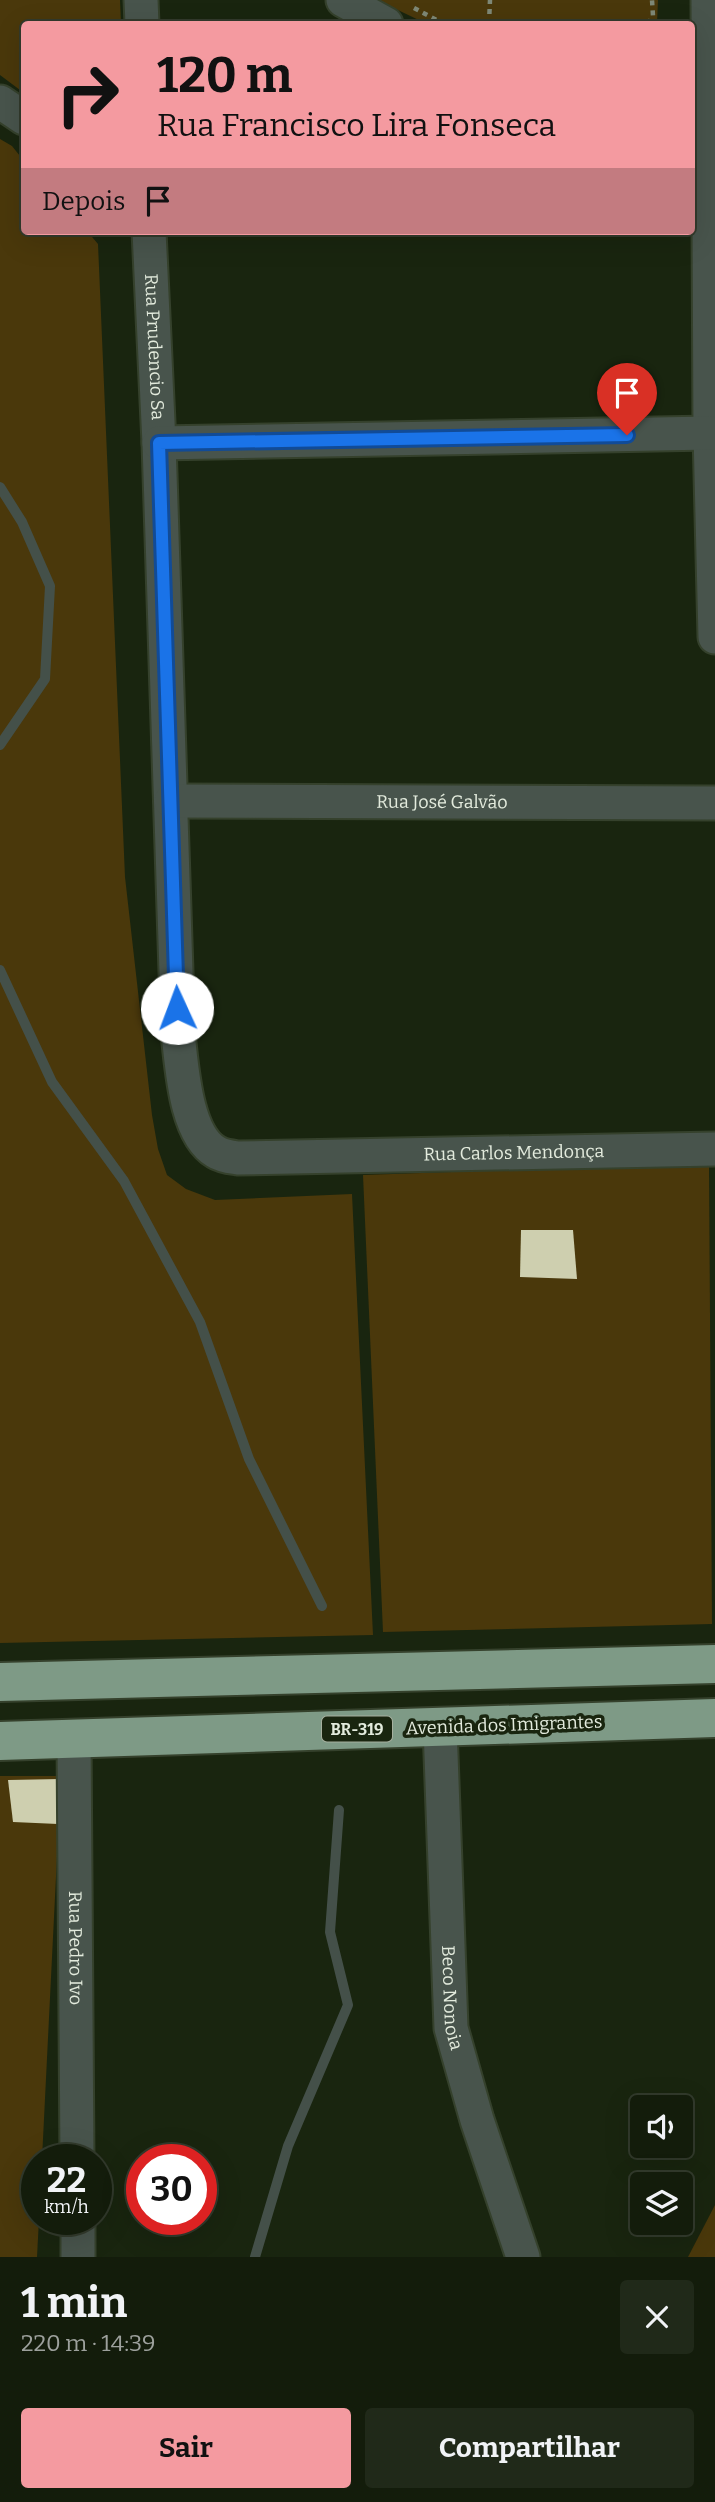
<!DOCTYPE html>
<html lang="pt">
<meta charset="utf-8">
<style>
:root{--surface:#131c0b;--page:#202919;--text:#f1f3f6;--muted:#9da19d;--line:#323a2c;--accent:#f49aa0}
body{margin:0;font-family:Bitter,serif;background:var(--page);color:var(--text);height:100vh;display:flex;flex-direction:column;font-size:26px;white-space:nowrap}
*{box-sizing:border-box;margin:0}
p{font-size:23px;color:var(--muted)}
.icon{flex:none;width:38px;height:38px;fill:none;stroke:currentColor;stroke-width:2;stroke-linecap:round;stroke-linejoin:round}
.map{position:relative;height:2257px;overflow:hidden}
.sheet{display:flex;flex-direction:column;background:var(--surface);flex:1}
.sheet>*{flex:none}
.top-card{position:absolute;left:21px;top:21px;width:674px;height:214px;border-radius:7px;box-shadow:0 7px 28px #0002,0 0 0 2px var(--line);background:#f49aa0;color:#111;overflow:hidden}
.tools{position:absolute;left:630px;top:2095px;display:grid;gap:14px}
.tools a{display:grid;place-items:center;width:63px;height:63px;border-radius:7px;background:var(--surface);box-shadow:0 7px 28px #0002,0 0 0 2px var(--line);font-size:35px}
.speed{position:absolute;left:21px;top:2144px;display:flex;gap:14px;font-size:35px;font-weight:700;text-align:center}
.speed>*{display:grid;place-content:center;width:91px;height:91px;border-radius:50%;background:var(--surface);box-shadow:0 7px 28px #0002,0 0 0 2px var(--line);line-height:1}
.speed small{font-size:18px;font-weight:400}
.speed .limit{border:10px solid #d22;background:#fff;color:#111}
.pin{position:absolute;display:grid;place-items:center;width:60px;height:60px;color:#fff;margin:-72px -30px;border-radius:50% 50% 50% 0;rotate:-45deg;box-shadow:0 0 7px #0007}
.pin .icon{rotate:45deg}
.me{position:absolute;width:77px;margin:-38px;rotate:358deg;stroke-linejoin:round;filter:drop-shadow(0 0 5px #0008)}
.turn{display:flex;align-items:center;gap:24px;height:147px;padding:0 21px;font-size:32px}
.turn .icon{width:91px;height:91px;stroke-width:2.5}
.turn b{display:block;font-size:49px;line-height:60px}
.then{display:flex;align-items:center;height:66px;padding:0 21px;background:#0003;gap:14px;font-size:26px}
.round{display:grid;place-items:center;flex:none;width:74px;height:74px;border-radius:7px;background:var(--page)}
.summary{display:flex;align-items:center;justify-content:space-between;height:119px;padding:0 21px}
h1{font-size:42px;font-weight:700;line-height:52px}
.cta{display:flex;gap:14px;margin-top:auto;padding:14px 21px}
.cta a{flex:1;height:80px;border-radius:7px;background:var(--accent);color:#111;font-size:28px;font-weight:700;line-height:80px;text-align:center}
.cta a+a{background:var(--page);color:var(--text)}
.map>svg:first-child{display:block}
.green{fill:#4a380b}
.lines{fill:none;stroke-linecap:round;stroke-linejoin:round}
.stream{stroke:#445049;stroke-width:10}
.building{fill:#cecfaf}
.minor-casing{stroke:#35412c;stroke-width:37}
.highway-casing{stroke:#35412c;stroke-width:42}
.path{stroke:#7e8876;stroke-width:4.5;stroke-dasharray:5 5;stroke-linecap:butt}
.minor{stroke:#48544c;stroke-width:33}
.highway{stroke:#7e9a86;stroke-width:38}
.route-casing{stroke:#114b97;stroke-width:18}
.route{stroke:#1a73e8;stroke-width:12}
.labels{text-anchor:middle;dominant-baseline:central;stroke-width:7;stroke-linejoin:round;paint-order:stroke}
.shield{fill:#19250f;stroke:#a6b09f;stroke-width:2}
.shield-label{font-size:16px;font-weight:bold;fill:#e3ebdd}
.street-label{font-size:18px;fill:#e3ebdd;stroke:#19250f}
</style>
<div class="map">
<svg width="715" height="2257" viewBox="0 0 715 2257">
<rect width="100%" height="100%" fill="#19250f"/>
<g class="green">
<polygon points="0,0 120,0 121,24 24,24 24,93 0,75"/>
<polygon points="377,0 658,0 657,24 427,24"/>
<polygon points="0,139 12,146 24,161 24,231 87,231 98,244 125,877 152,1115 158,1149 167,1175 186,1189 215,1200 352,1194 373,1635 0,1643"/>
<polygon points="709,1163 712,1624 383,1632 363,1175"/>
<polygon points="0,1776 61,1776 42,2159 37,2160 37,2219 39,2219 37,2257 0,2257"/>
<polygon points="715,2205 715,2257 688,2257"/>
</g>
<g class="lines">
<g class="stream">
<polyline points="0,487 22,522 50,586 45,679 0,745"/>
<polyline points="0,970 52,1082 124,1181 200,1322 249,1459 322,1606"/>
<polyline points="255,2257 288,2146 348,2005 330,1932 339,1810"/>
</g>
</g>
<g class="building">
<polygon points="521,1230 573,1230 577,1279 520,1277"/>
<polygon points="60,1779 58,1824 13,1822 8,1780"/>
</g>
<g class="lines">
<g class="minor-casing">
<g id="minor">
<polyline points="141,0 142,24"/>
<polyline points="343,0 386,24"/>
<polyline points="708,0 710,433 715,637"/>
<polyline points="0,102 24,118"/>
<path id="s1" d="M 149,231 L 159,443 L 178,1034 C 182,1066 185,1134 216,1152 C 222,1156 231,1157 238,1158 L 715,1149"/>
<polyline points="159,443 710,433"/>
<path id="s2" d="M 171,801 L 715,803"/>
<path id="s3" d="M 440,1727 L 451,2028 L 477,2120 L 523,2257"/>
<path id="s4" d="M 74,1738 L 77,2160"/>
<polyline points="78,2257 78,2219"/>
</g>
</g>
<g class="highway-casing">
<g id="highway">
<polyline points="0,1682 715,1664"/>
<polyline points="0,1741 715,1718"/>
</g>
</g>
<g class="path">
<polyline points="414,8 444,24"/>
<polyline points="489,24 490,0"/>
<polyline points="648,24 653,16 652,0"/>
</g>
<use href="#minor" class="minor"/>
<use href="#highway" class="highway"/>
</g>
<g class="lines">
<g class="route-casing">
<polyline id="route" points="177,1008 159,443 627,435"/>
</g>
<use href="#route" class="route"/>
</g>
<g class="labels">
<rect class="shield" x="322" y="1716.5" width="70" height="25" rx="5"/>
<g class="shield-label">
<text x="357" y="1729">BR-319</text>
</g>
<g class="street-label">
<text stroke="none"><textPath href="#s1" startOffset="116">Rua Prudencio Sa</textPath></text>
<text stroke="none"><textPath href="#s2" startOffset="271">Rua José Galvão</textPath></text>
<text stroke="none"><textPath href="#s1" startOffset="1230">Rua Carlos Mendonça</textPath></text>
<text transform="translate(504 1725) rotate(-2)">Avenida dos Imigrantes</text>
<text stroke="none"><textPath href="#s4" startOffset="210">Rua Pedro Ivo</textPath></text>
<text stroke="none"><textPath href="#s3" startOffset="271">Beco Nonoia</textPath></text>
</g>
</g>
</svg>
<div class="tools">
<a><svg class="icon" aria-label="sound" viewBox="0 0 24 24"><path d="M4 9h4l5-4v14l-5-4H4zM17 9q2 3 0 6"/></svg></a>
<a><svg class="icon" aria-label="layers" viewBox="0 0 24 24"><path d="M12 4l9 5-9 5-9-5zM3 14l9 5 9-5"/></svg></a>
</div>
<div class="speed"><div>22<small>km/h</small></div><div class="limit">30</div></div>
<div class="pin" style="left:627px;top:435px;background:#d93025"><svg class="icon" aria-label="arrive" viewBox="0 0 24 24"><path d="M6 21V4h12l-3 4 3 4H6"/></svg></div>
<svg class="me" style="left:177px;top:1008px" viewBox="-20 -20 40 40"><circle r="19" fill="#fff"/><path d="M0-13L10 11 0 6-10 11z" fill="#1a73e8"/></svg>
<div class="top-card">
<div class="turn"><svg class="icon" aria-label="right" viewBox="0 0 24 24"><path d="M7 20v-9h11M14 6l5 5-5 5"/></svg><div><b>120 m</b>Rua Francisco Lira Fonseca</div></div>
<div class="then">Depois<svg class="icon" aria-label="arrive" viewBox="0 0 24 24"><path d="M6 21V4h12l-3 4 3 4H6"/></svg></div>
</div>
</div>
<section class="sheet">
<div class="summary"><div><h1>1 min</h1><p>220 m · 14:39</p></div><a class="round"><svg class="icon" aria-label="close" viewBox="0 0 24 24"><path d="M6 6l12 12M18 6L6 18"/></svg></a></div>
<div class="cta"><a>Sair</a><a>Compartilhar</a></div>
</section>
